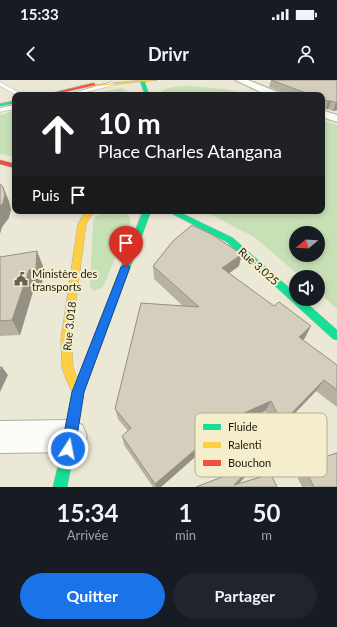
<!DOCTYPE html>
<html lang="fr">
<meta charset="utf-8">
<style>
:root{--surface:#171b24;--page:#20242c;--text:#f1f3f6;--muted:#9ea1a6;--accent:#1a73e8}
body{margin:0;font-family:Lato,sans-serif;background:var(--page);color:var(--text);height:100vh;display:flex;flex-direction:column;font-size:15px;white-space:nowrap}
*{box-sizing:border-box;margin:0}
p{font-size:13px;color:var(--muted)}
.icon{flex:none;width:22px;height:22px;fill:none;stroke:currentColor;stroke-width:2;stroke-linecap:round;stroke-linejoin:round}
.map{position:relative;height:407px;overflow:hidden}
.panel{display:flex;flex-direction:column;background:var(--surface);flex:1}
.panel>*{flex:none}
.banner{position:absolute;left:12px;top:12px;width:313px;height:122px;border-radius:8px;box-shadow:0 2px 6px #0003;background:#202124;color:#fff;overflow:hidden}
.needle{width:26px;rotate:252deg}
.controls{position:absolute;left:289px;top:146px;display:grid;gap:8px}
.controls a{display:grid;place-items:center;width:36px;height:36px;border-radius:50%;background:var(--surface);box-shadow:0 2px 6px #0003;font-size:20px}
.pin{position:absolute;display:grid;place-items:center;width:34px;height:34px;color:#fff;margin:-41px -17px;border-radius:50% 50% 50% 0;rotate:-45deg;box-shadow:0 0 4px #0007}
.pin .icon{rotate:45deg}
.me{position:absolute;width:44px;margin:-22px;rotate:11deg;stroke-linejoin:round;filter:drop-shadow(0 0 3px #0008)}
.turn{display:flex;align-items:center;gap:14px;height:84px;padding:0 20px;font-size:18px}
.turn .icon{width:52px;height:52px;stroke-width:2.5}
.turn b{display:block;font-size:28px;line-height:34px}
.then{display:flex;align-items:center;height:38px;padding:0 20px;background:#0003;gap:8px;font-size:15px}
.eta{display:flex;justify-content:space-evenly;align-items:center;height:68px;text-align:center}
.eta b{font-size:24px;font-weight:700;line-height:28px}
.button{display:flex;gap:8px;margin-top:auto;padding:8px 20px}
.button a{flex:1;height:46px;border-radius:24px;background:var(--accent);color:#fff;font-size:16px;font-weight:700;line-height:46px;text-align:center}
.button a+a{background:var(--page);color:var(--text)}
.status{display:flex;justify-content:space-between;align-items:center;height:28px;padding:0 20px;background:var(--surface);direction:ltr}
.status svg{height:11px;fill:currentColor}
header{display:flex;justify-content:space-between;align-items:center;height:52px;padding:0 20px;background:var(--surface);font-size:18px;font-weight:700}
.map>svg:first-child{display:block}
.green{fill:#c8e0b6;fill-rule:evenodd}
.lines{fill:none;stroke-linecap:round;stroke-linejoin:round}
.lane-casing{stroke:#b1afa1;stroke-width:1}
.street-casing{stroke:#b1afa1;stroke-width:2}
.fast-casing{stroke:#b1afa1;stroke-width:1}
.slow-casing{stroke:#b1afa1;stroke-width:1}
.jam-casing{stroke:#b1afa1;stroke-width:1}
.lane{fill:#fcfcf9;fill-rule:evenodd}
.street{fill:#fcfcf9;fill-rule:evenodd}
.fast{fill:#16e098;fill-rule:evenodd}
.slow{fill:#ffcf43;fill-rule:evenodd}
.jam{fill:#f24e42;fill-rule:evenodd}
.wall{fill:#b7b1a2;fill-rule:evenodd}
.shaded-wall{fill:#959084}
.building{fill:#d5cebc;stroke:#959084}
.route{fill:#1a73e8;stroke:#114b97}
.labels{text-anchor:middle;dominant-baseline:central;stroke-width:4;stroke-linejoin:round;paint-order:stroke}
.street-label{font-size:11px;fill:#1e1c10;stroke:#f4eecd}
.poi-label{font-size:11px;fill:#1e1c10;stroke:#f4eecd;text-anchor:start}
.key{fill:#f4eecd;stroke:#b4af94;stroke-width:1}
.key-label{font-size:11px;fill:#1e1c10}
</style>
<div class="status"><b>15:33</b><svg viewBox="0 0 49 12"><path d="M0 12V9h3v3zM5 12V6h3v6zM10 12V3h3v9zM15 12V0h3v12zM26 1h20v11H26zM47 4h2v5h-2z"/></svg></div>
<header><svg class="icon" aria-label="back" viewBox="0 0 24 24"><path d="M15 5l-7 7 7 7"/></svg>Drivr<svg class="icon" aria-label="person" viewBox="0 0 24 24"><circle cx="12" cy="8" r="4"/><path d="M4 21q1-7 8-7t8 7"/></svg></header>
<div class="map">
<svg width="337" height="407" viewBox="0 0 337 407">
<rect width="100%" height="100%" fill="#ebe8d6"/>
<g class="green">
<path d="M 190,6 L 225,9 L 251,15 L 157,15 C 165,6 179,6 190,6 Z"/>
<polygon points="122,8 132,15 86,15"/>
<polygon points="15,31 15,77 0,74 0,35"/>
<path d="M 322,40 L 337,45 L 337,229 L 318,212 L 318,197 L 301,197 L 254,157 L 204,131 L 322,131 ZM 296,153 L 318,153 L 318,175 L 296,175 Z"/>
<path d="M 117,131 C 124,133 129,134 131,141 L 103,207 L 95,211 L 90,208 L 93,141 C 97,132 109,132 117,131 Z"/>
</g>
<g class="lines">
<g class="lane-casing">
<g id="lane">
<polygon points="0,2 22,14 23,15 16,15 0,6"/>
<polygon points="112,2 115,4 114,5 75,15 65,15"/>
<polygon points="15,25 15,29 0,32 0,28"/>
</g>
</g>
<g class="street-casing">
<g id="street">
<polygon points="235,0 248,0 280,13 281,15 267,15"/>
<polygon points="322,30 337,35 337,42 322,37"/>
<polygon points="71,340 82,345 87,356 82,367 71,372 0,373 0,341"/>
</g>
</g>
<g class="fast-casing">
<g id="fast">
<polygon points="140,0 144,0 149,15 145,15"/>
<polygon points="15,21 15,23 0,26 0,24"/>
<polygon points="143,131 151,131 84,312 77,356 67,407 53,407 65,356 72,312"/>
<polygon points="167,131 177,131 233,158 296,214 296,219 302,219 337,250 337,260 333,259 227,162"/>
</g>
</g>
<g class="slow-casing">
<g id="slow">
<polygon points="143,0 157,0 79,8 77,7"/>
<polygon points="86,131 94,131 86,144 71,259 73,287 77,298 84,312 82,316 78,318 74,316 66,299 62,287 61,259 78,144"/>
</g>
</g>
<g class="jam-casing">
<g id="jam">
<polygon points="94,3 95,5 51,15 44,15"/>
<polygon points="0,80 15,84 15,88 0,84"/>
</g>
</g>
<use href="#lane" class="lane"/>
<use href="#street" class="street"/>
<use href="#fast" class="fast"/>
<use href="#slow" class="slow"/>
<use href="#jam" class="jam"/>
</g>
<g class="wall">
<polygon points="271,0 337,0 337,30 333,31 328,29 326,29 322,28 322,15 289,15 269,7"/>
<polygon points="0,177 43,186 42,204 35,205 20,255 0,256"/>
<path d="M 153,186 L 239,186 L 229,193 L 305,258 L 303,260 L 337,285 L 337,327 L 316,311 L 276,353 L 265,331 L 247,340 L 271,392 L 269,394 L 277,407 L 196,407 L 249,387 L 220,355 L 161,407 L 153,407 L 124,365 L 122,356 L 128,351 L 118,339 L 115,329 L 183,226 L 154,199 ZM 251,389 L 259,397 L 238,404 L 249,393 Z"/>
<polygon points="302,384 337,407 302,407 295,392"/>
</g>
<g class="shaded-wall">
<polygon points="328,21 331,21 328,29 326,29"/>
<polygon points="336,23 337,23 337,30 333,31"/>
<polygon points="3,107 9,121 11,130 9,138 2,147 0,154 0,126"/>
<polygon points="37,171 43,186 42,204 35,205 20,255 12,240 29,190"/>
<polygon points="242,174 239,186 220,200 222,188"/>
<polygon points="311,246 305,258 294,269 299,257"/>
<polygon points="2,287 8,295 0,312 0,292"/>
<polygon points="324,300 316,311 276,353 282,343"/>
<polygon points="271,321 265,331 240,343 244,333"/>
<polygon points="223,346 220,355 161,407 156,407 155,404"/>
<polygon points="253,385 249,393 235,407 234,405"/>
</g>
<g class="building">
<polygon points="271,0 337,0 337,23 331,21 328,21 322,19 322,15 311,15"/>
<polygon points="0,104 3,107 5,115 3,123 0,126"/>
<polygon points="192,145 211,154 242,174 222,188 274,226 279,222 311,246 299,257 337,285 337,310 324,300 282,343 271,321 244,333 271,392 268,394 223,346 155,404 122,356 131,348 115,329 141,223 199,227 153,186 173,161"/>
<polygon points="37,171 36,189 29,190 12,240 0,241 0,177"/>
<polygon points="0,287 2,287 0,292"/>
<polygon points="337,373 337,407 314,407 302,384"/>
<polygon points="253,385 234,405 271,394 277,407 196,407"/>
</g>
<polygon class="route" points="126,184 130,187 84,312 75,369 73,374 68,376 63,374 61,369 72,312 121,187"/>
<defs>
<g id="civic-bare" transform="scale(1.08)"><path d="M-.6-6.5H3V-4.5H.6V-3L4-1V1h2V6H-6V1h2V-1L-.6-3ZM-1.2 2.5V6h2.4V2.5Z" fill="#666355" stroke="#f4eecd" stroke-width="2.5" paint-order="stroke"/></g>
</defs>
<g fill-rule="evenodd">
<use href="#civic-bare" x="21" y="199"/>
</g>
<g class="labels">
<g class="street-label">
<text transform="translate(259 186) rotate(42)">Rue 3.025</text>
<text transform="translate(69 246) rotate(-84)">Rue 3.018</text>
</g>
<g class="poi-label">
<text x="32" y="193">Ministère des<tspan x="32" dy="13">transports</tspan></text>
</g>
</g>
<rect x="195" y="333" width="132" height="64" rx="6" class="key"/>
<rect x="203" y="344" width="18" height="6" fill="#16e098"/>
<rect x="203" y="362" width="18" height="6" fill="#ffcf43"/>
<rect x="203" y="380" width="18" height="6" fill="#f24e42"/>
<g class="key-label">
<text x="228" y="351">Fluide</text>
<text x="228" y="369">Ralenti</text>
<text x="228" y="387">Bouchon</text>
</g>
</svg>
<div class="controls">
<a><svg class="needle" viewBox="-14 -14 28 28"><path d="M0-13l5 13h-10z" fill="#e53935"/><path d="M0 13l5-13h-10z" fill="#9ea1a6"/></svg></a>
<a><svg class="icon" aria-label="sound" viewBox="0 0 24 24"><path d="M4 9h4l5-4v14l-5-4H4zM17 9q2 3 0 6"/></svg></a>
</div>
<div class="pin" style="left:126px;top:187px;background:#d93025"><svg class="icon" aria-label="arrive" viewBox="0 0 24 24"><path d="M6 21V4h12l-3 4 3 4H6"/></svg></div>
<svg class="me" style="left:68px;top:369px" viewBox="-20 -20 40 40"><circle r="17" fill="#1a73e8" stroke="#fff" stroke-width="3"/><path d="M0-11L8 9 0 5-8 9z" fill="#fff"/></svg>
<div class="banner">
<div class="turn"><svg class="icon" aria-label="ahead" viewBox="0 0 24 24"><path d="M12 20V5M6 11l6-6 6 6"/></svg><div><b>10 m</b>Place Charles Atangana</div></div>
<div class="then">Puis<svg class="icon" aria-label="arrive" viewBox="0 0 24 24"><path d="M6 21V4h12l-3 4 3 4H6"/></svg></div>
</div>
</div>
<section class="panel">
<div class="eta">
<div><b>15:34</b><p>Arrivée</p></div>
<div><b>1</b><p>min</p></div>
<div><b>50</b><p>m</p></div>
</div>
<div class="button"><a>Quitter</a><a>Partager</a></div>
</section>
